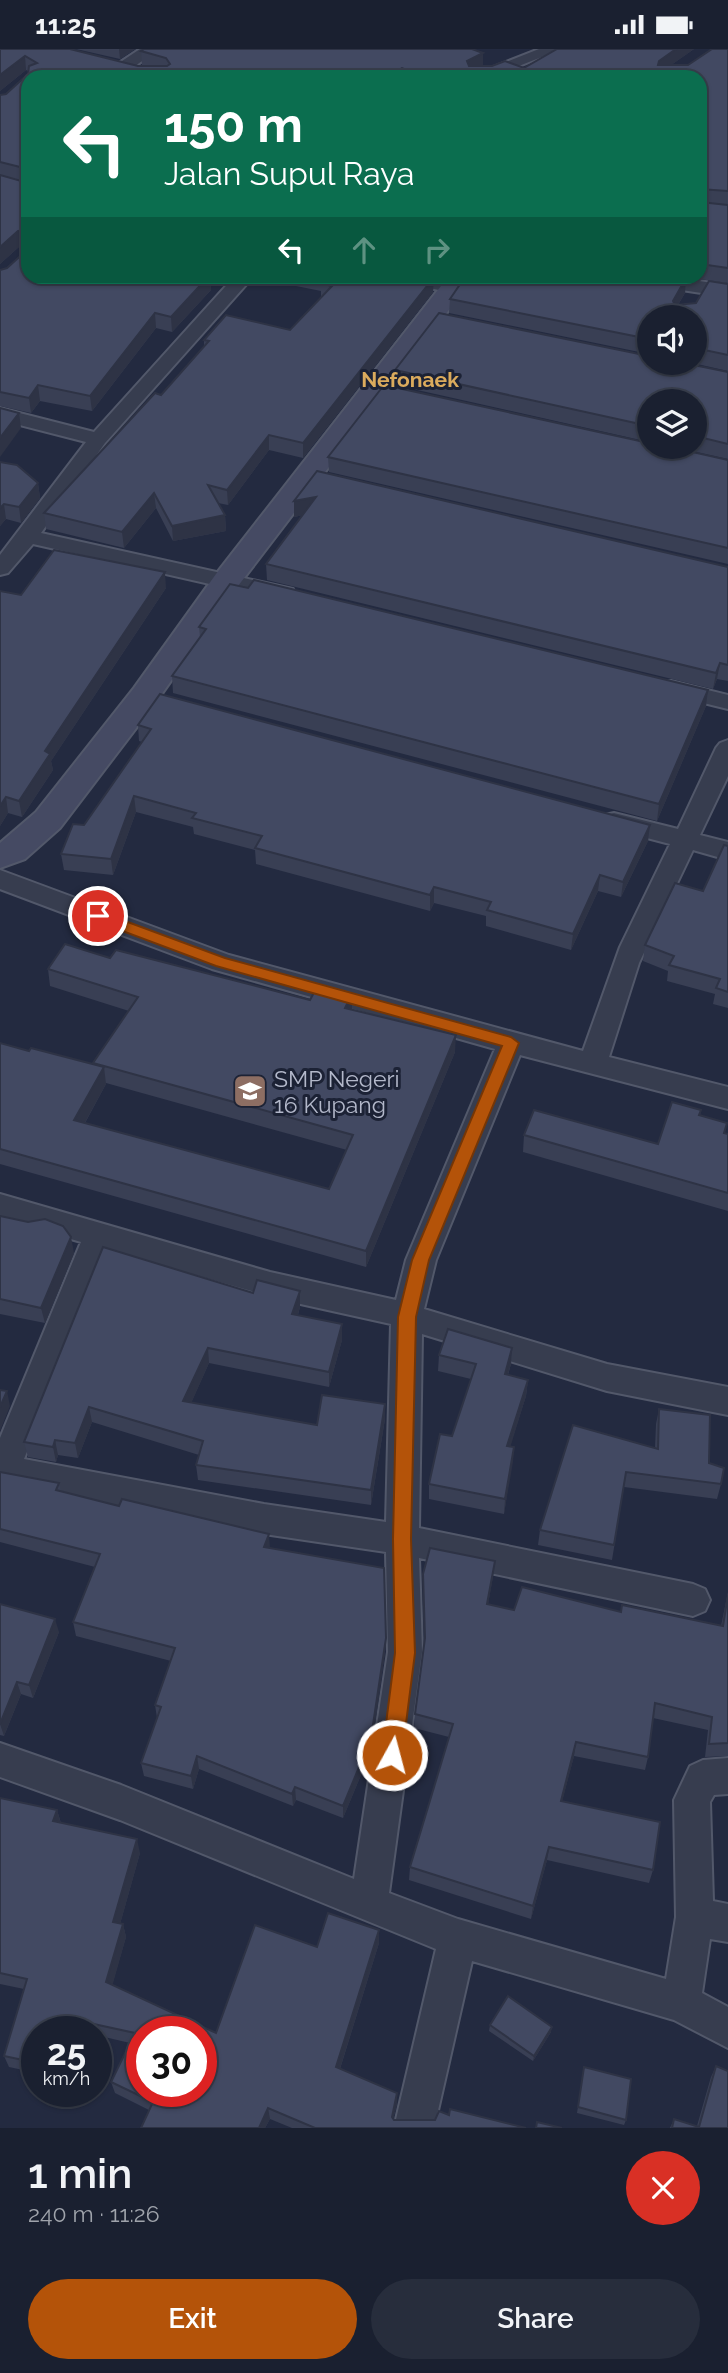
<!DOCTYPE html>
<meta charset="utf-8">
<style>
:root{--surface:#1a2030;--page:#272d3c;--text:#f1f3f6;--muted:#9fa3ab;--line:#383e4c;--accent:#b45309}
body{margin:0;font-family:Raleway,sans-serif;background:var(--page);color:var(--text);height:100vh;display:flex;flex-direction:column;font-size:26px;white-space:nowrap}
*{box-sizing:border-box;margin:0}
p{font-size:23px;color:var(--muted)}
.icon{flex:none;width:38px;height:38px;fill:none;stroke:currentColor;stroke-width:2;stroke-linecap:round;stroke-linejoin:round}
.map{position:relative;height:2079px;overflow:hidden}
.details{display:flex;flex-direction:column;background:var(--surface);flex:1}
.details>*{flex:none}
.top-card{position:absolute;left:21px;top:21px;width:686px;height:214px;border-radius:21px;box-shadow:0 2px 5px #0004,0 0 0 2px var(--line);background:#0b6e4f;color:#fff;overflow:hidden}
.tools{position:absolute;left:637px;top:256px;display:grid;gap:14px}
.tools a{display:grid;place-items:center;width:70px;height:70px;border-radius:50%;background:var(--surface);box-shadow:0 2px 5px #0004,0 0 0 2px var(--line);font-size:35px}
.speed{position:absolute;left:21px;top:1967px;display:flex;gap:14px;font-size:35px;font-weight:700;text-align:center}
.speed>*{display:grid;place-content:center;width:91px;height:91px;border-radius:50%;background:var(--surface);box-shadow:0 2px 5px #0004,0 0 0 2px var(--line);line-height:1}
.speed small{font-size:18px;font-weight:400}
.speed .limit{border:10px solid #d22;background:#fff;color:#111}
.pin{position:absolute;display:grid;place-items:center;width:60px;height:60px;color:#fff;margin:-30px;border:4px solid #fff;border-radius:50%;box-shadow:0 2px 7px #0007}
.me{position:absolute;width:77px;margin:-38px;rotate:7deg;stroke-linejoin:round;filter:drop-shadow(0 0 5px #0008)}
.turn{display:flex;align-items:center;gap:24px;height:147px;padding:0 28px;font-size:32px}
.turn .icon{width:91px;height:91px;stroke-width:2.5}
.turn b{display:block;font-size:49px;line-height:60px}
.lanes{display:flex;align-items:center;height:66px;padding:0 28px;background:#0003;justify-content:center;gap:35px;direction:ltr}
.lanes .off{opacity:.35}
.round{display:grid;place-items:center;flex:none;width:74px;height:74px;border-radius:37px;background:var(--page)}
.headline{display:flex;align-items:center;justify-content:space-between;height:119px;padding:0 28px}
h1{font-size:42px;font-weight:600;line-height:52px}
.primary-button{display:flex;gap:14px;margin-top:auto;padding:14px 28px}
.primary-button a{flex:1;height:80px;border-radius:42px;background:var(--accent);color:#fff;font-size:28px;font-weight:600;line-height:80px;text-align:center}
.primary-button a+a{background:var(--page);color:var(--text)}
.status{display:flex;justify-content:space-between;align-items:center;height:49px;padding:0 35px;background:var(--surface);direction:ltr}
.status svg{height:19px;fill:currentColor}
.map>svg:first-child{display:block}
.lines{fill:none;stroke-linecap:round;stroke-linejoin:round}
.street-casing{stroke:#52586a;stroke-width:4}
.secondary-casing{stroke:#52586a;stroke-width:4}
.street{fill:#373d4f;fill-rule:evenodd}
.secondary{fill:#454a63;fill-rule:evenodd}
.wall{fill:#393f54;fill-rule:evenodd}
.shaded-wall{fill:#2e3345}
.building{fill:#424962;stroke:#2e3345;stroke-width:2;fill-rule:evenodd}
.route{fill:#b45309;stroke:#753606;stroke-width:2}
.labels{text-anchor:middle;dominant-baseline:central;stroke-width:6;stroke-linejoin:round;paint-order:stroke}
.far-quarter-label{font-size:21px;font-weight:bold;fill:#dbab5d;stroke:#1c2235}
.poi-label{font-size:23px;fill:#b3b8ca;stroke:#1c2235;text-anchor:start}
</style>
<div class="status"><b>11:25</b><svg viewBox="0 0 49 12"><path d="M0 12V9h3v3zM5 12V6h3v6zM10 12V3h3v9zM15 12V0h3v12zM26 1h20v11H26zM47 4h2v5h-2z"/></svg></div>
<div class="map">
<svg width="728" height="2079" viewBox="0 0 728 2079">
<rect width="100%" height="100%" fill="#232a40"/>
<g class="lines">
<g class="street-casing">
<g id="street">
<polygon points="140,0 159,0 128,22 116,22 116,16"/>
<polygon points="539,0 562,0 491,28 468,28"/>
<polygon points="234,228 253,228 105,394 41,484 293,540 296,545 293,550 285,552 33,495 8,524 0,526 0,506 86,393 0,371 0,359 94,383"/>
<polygon points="394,228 428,228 460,234 462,238 453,244 396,232"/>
<polygon points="626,228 669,228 728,236 728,248 635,234"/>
<polygon points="671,632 728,646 728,660 663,644 659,639 663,634"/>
<path d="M 728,691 L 728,727 L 700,786 L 728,793 L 728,811 L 693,801 L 639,914 L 609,1008 L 728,1038 L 728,1060 L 520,1006 L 436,1211 L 424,1260 L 607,1315 L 728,1338 L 728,1366 L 607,1342 L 422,1285 L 419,1479 L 693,1535 L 705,1540 L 710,1551 L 705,1562 L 693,1567 L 419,1509 L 422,1603 L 389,1844 L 458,1870 L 666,1930 L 676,1868 L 674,1751 L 690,1717 L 703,1711 L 728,1709 L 728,1745 L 714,1746 L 710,1753 L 713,1852 L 728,1855 L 728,1893 L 710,1890 L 702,1944 L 728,1958 L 728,1999 L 674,1971 L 472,1912 L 434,2079 L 394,2079 L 436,1900 L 120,1771 L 0,1728 L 0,1694 L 121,1736 L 354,1830 L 388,1603 L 386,1503 L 264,1485 L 0,1434 L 0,1389 L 81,1193 L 0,1169 L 0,1145 L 270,1223 L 396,1251 L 406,1211 L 495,1000 L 212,920 L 0,840 L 0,821 L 229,906 L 583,1002 L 620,898 L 670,795 L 605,778 L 602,772 L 605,766 L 614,764 L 678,780 L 716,699 L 720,694 ZM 108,1201 L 287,1252 L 391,1275 L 386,1473 L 264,1455 L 24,1410 Z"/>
</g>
</g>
<g class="secondary-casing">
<polygon id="secondary" points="448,228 474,228 238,537 156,653 60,779 25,810 0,819 0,794 36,763 134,639 216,525"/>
</g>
<use href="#street" class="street"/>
<use href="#secondary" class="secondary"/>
</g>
<g class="wall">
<polygon points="0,0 138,17 145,17 142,16 141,2 524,19 694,0 671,16 688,16 728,0 728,234 684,228 700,228 700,28 28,28 28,228 210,228 211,241 172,283 156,279 92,362 40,352 31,364 0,357 0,221 7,219 28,200 28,196 20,197 0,215 0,46 6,45 28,25 28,22 26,21 0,42"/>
<polygon points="76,0 135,0 120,10"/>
<polygon points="270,228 445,228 434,228 433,243 303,409 269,401 228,456 218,454 225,466 226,482 173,492 156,459 124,499 46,480 44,464 161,346 204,297 204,291 290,281 321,248 321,242 296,237 296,232"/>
<polygon points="686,229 685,244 678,256 696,254 728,235 728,322 688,313 695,313 695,268 649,268 649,305 449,264 450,250"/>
<polygon points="395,321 728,323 728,410 669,397 695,397 695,352 649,352 649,393 395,336"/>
<polygon points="328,408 728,411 728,515 329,423"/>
<polygon points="0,413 38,434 40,449 21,474 6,470 0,477"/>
<polygon points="294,452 728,518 728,632 717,630 713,640 267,531 266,515 303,466 294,468"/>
<polygon points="166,539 51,712 53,721 22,768 8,764 0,777 21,546"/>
<polygon points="199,578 708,641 706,657 657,772 173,644 172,627 200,588"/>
<polygon points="138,676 650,776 648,792 621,848 598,842 571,901 486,877 486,867 434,854 430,862 256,815 255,801 194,785 193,778 136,763 113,826 64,821 61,805 84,776 142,693 139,692"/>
<polygon points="728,797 728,959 713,955 715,945 667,932 668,922 643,912 645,896 703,842"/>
<path d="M 110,909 L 352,961 L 455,1003 L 366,1218 L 0,1115 L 0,994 L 29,1002 L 93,1016 L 93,1014 L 129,962 L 50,937 L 48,920 ZM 106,1034 L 347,1101 L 329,1140 L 85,1074 L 106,1035 Z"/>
<polygon points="701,1061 700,1067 725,1084 728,1085 728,1162 523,1103 524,1086 658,1095"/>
<polygon points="0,1167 74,1204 45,1274 0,1265"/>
<polygon points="253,1244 300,1258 298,1266 342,1291 329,1338 209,1314 191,1354 317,1376 385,1355 385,1370 371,1456 198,1431 196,1416 199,1406 92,1373 78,1409 58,1406 56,1413 28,1408 24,1393"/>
<polygon points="512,1299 511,1315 508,1326 528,1331 526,1347 510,1397 514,1398 504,1465 429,1450 429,1435 452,1387 471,1330 438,1322 439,1306"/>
<polygon points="659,1360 709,1414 721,1435 717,1450 624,1438 612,1511 538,1496 540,1481 655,1399 656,1375"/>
<polygon points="0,1423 59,1434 61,1442 269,1499 386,1589 385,1603 371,1702 343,1769 296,1751 293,1757 199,1720 193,1740 144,1727 141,1714 157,1669 155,1656 171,1612 76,1587 73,1573 95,1518 0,1493"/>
<polygon points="423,1525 493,1527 488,1555 514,1561 621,1563 721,1577 728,1543 728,1707 705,1708 708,1681 653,1669 648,1708 645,1721 574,1707 562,1752 653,1821 649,1834 547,1811 531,1870 409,1831 410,1818 449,1688 414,1679 415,1665 424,1596 423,1540"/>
<polygon points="0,1555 59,1583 33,1649 21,1645 4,1687 0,1686"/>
<polygon points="0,1751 57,1761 61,1774 140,1804 120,1875 123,1875 126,1888 112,1936 216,1984 317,1898 379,1894 340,2020 397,2055 393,2070 394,2071 435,2071 449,2066 526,2079 292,2079 270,2070 265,2079 141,2079 149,2061 115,2044 111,2033 130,1994 96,1986 96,1983 80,1983 70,1981 70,1983 37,1983 37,2024 9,2018 4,2007 24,1940 0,1935"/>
<polygon points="490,1976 551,1983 533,2012 489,1982"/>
<polygon points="716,2017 728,2079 670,2079 674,2070 697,2077 711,2028"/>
<polygon points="584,2018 626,2071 624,2076 577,2064"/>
</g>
<g class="shaded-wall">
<polygon points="119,0 135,0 120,10"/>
<polygon points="676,0 694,0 657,26 659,12"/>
<polygon points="483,4 483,18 467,26 467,12"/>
<polygon points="25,7 26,21 0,42 0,26"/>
<polygon points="402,19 402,28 388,28"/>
<polygon points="634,21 634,28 619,28 621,26"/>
<polygon points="28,181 28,196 20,197 0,215 0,198 18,182"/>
<polygon points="208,228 210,228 211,241 172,283 171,268"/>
<polygon points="434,228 433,243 303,409 303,394"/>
<polygon points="686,229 685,244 671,267 673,252"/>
<polygon points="155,264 156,279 92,362 90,347"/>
<polygon points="38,336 40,352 31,364 29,349"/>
<polygon points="19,364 21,379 0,408 0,389"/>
<polygon points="269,386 269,401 228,456 227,441"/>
<polygon points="38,434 40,449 21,474 19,458"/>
<polygon points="154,444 156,459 124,499 122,483"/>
<polygon points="316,448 317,463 294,468 294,452"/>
<polygon points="4,455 6,470 0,477 0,459"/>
<polygon points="225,466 226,482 173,492 172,477"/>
<polygon points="165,523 166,539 51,712 53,721 22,768 19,752 45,702"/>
<polygon points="720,614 717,630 713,640 716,624"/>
<polygon points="708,641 706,657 657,772 659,755"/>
<polygon points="134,747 136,763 113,826 111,810"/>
<polygon points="6,748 8,764 0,777 0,757"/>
<polygon points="650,776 648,792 621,848 623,833"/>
<polygon points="600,826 598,842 571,901 573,885"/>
<polygon points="434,838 434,854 430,862 430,846"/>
<polygon points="352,945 352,962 345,959"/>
<polygon points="456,986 455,1003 366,1218 366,1202"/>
<polygon points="104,1018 106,1035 77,1088 74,1071"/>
<polygon points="71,1188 74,1204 45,1274 41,1259"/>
<polygon points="300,1242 300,1258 293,1281 292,1265"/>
<polygon points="342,1275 342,1291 329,1338 329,1323"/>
<polygon points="208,1299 209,1314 185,1368 183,1352"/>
<polygon points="512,1299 511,1315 503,1341 505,1325"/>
<polygon points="528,1331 526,1347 506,1412 507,1397"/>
<polygon points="7,1342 10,1357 0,1382 0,1358"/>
<polygon points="385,1355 385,1370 371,1456 371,1441"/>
<polygon points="89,1358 92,1373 78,1409 75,1394"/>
<polygon points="55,1391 58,1406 56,1413 53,1398"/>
<polygon points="514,1398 513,1413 504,1465 505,1450"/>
<polygon points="269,1485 270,1499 264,1498"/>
<polygon points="495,1512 493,1527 486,1569 487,1555"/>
<polygon points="55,1570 59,1583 33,1649 29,1636"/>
<polygon points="386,1589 385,1603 371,1702 343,1769 343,1757"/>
<polygon points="17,1633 21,1645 4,1687 0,1675"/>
<polygon points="576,1693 574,1707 559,1765 561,1752"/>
<polygon points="197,1707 199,1720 193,1740 191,1727"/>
<polygon points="295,1738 296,1751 293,1757 292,1745"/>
<polygon points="57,1761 61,1775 53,1772"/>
<polygon points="137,1790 140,1804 117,1886 113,1873"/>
<polygon points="549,1798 547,1811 531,1870 533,1857"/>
<polygon points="123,1875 126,1888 110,1945 106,1933"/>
<polygon points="379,1881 379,1894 337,2029 336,2018"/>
<polygon points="66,1969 70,1981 70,1983 62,1983"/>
<polygon points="552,1978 551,1983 533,2012 534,2007"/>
<polygon points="397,2044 397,2055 391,2078 392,2068"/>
<polygon points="268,2059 270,2070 265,2079 259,2079"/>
</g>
<g class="building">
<polygon points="0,0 70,0 138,17 167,17 170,15 166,9 141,2 144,0 472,0 483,4 467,12 469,17 492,17 505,12 524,19 557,0 676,0 659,12 658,16 688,16 712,0 728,0 728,142 700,140 700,142 700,28 653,28 634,21 619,28 424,28 402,19 388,28 28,28 28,120 0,113 0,46 6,45 28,25 29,17 37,14 25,7 0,26"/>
<polygon points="0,126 28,134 28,128 28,228 208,228 171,268 155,264 90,347 38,336 29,349 0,343 0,221 7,219 28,200 28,181 18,182 0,198"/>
<polygon points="700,153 728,156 728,219 700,215"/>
<polygon points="320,228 434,228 303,394 269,386 227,441 208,436 225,466 172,477 154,444 122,483 44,464 155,344 161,346 209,292 204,291 226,266 290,281 332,237 320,234 326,229"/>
<polygon points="465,228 675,228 686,229 673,252 675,256 696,254 709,232 728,235 728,306 695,299 695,268 649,268 649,290 450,250"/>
<polygon points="439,264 649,307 649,313 679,313 728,323 728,395 695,387 695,352 649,352 649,377 395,321"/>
<polygon points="384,336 649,394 649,397 666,397 728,411 728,499 328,408"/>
<polygon points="0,359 19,364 0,389"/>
<polygon points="0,413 17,416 38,434 19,458 4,455 0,459"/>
<polygon points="317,422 728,518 728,616 720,614 716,624 266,515 316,448 294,452"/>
<polygon points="54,501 165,523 45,702 50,705 19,752 6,748 0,757 0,542 21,546"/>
<polygon points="254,531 708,641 659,755 172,627 206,580 199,578 230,535 248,539"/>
<polygon points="160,645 650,776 623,833 600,826 573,885 487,861 491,853 434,838 430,846 255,799 262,787 192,769 196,764 134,747 111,810 61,805 73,775 84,776 151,680 138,676"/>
<polygon points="724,796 728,797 728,943 716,939 720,930 669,916 674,907 645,896 675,834 703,842"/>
<polygon points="65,895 110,909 116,901 310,951 318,936 352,945 345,959 456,986 366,1202 0,1100 0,994 29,1002 31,999 104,1018 74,1071 329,1140 353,1086 93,1014 138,948 48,920"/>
<polygon points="672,1053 701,1061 699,1066 727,1074 724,1084 728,1085 728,1144 524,1086 534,1061 658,1095"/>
<polygon points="0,1167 28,1173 45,1170 63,1177 71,1188 41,1259 0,1250"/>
<polygon points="103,1198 253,1244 257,1231 300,1242 292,1265 342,1275 329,1323 208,1299 183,1352 317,1376 322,1346 385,1355 371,1441 196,1416 203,1392 89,1358 75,1394 55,1391 53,1398 24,1393"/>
<polygon points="448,1280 512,1299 505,1325 528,1331 507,1397 514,1398 505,1450 429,1435 440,1385 452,1387 476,1315 439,1306"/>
<polygon points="0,1341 7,1342 0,1358"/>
<polygon points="659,1360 710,1366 709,1414 724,1419 721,1435 626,1423 614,1496 540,1481 573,1376 658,1400"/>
<polygon points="0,1423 59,1434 56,1441 119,1457 122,1450 269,1485 264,1498 384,1519 386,1589 371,1689 343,1757 295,1738 292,1745 197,1707 191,1727 141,1714 161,1658 155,1656 175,1599 73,1573 100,1505 0,1480"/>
<polygon points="430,1499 495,1512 487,1555 514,1561 522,1538 621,1563 622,1556 723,1577 728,1546 728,1694 709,1695 712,1668 655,1654 648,1708 576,1693 561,1752 660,1773 653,1821 549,1798 533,1857 410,1818 453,1675 415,1665 425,1589 423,1525"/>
<polygon points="0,1555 55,1570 29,1636 17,1633 0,1675"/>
<path d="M 0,1749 L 57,1761 L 53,1772 L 137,1790 L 113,1873 L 123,1875 L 106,1933 L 216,1984 L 255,1876 L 317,1898 L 328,1864 L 379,1881 L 336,2018 L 397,2044 L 392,2068 L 394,2071 L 435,2071 L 439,2062 L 449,2066 L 450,2060 L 526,2079 L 315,2079 L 268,2059 L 259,2079 L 141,2079 L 153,2053 L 111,2033 L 135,1984 L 66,1969 L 62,1983 L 37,1983 L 37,2014 L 4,2007 L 27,1930 L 0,1924 ZM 142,1983 L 201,1983 L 201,2042 L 142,2042 Z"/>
<polygon points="508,1947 552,1978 534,2007 490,1976"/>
<polygon points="716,2017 728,2022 728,2079 672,2079 674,2070 699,2078"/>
<polygon points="584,2018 631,2030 626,2071 578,2058"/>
<polygon points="537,2073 562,2079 536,2079"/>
</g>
<polygon class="route" points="98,862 225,909 511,988 519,994 429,1211 416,1268 411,1490 415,1604 402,1706 399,1713 392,1716 385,1713 382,1706 395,1604 393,1490 398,1268 412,1211 502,997 216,917 93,871 91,867"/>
<defs>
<g id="school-square" transform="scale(1.75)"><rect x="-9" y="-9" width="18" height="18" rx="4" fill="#8d6e63" stroke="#1c2235"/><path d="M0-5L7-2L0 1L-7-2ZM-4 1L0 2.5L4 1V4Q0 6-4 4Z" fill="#fff"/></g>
</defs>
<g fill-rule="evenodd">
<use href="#school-square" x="250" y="1042"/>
</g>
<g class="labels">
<g class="far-quarter-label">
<text x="410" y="330">Nefonaek</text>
</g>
<g class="poi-label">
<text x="274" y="1029">SMP Negeri<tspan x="274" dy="26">16 Kupang</tspan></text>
</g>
</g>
</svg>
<div class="tools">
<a><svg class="icon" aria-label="sound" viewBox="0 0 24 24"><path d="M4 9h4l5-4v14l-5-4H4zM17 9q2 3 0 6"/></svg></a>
<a><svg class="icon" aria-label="layers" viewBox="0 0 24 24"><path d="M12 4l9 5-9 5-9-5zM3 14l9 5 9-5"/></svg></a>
</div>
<div class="speed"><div>25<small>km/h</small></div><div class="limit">30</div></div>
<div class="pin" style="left:98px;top:867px;background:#d93025"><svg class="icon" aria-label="arrive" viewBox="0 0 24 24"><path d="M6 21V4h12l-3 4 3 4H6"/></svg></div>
<svg class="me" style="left:392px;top:1706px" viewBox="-20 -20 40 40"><circle r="17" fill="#b45309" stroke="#fff" stroke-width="3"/><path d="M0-11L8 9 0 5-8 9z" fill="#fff"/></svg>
<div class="top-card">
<div class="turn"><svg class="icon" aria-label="left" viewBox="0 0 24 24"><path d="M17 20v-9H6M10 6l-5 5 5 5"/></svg><div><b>150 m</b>Jalan Supul Raya</div></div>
<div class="lanes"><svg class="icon" aria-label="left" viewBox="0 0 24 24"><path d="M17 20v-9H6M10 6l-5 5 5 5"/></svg><svg class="icon off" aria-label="ahead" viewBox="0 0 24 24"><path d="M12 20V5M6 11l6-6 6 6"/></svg><svg class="icon off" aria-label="right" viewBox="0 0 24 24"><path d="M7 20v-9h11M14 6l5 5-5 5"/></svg></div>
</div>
</div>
<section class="details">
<div class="headline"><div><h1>1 min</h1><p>240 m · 11:26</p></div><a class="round" style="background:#d93025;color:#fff"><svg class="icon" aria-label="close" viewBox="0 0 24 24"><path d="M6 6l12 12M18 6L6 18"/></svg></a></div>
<div class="primary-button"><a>Exit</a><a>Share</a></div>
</section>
